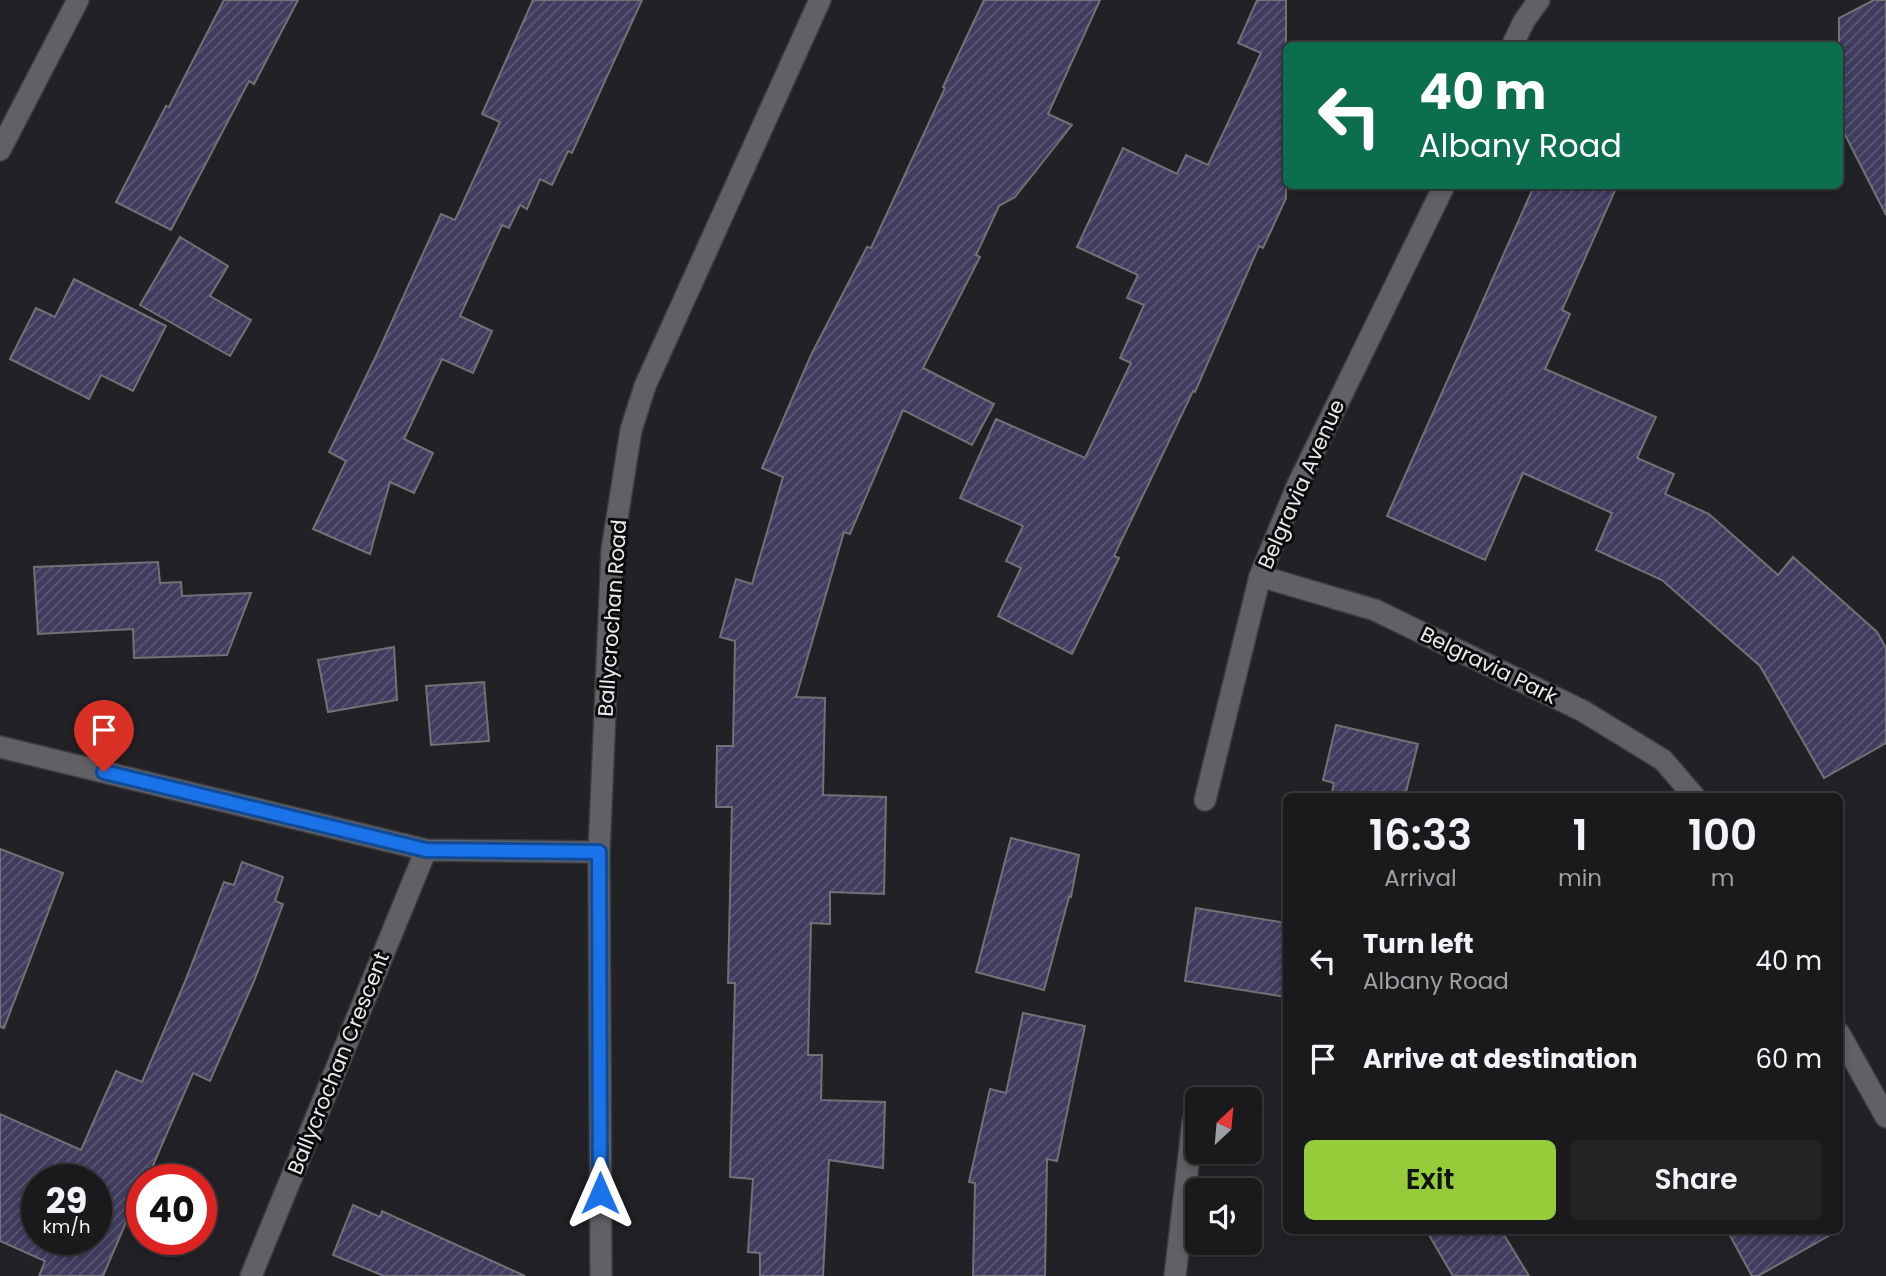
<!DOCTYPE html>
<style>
:root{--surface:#1a191c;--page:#232225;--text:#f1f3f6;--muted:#9fa0a3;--line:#38383b;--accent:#96cc3a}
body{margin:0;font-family:Poppins,sans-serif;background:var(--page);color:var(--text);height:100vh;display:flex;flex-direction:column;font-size:26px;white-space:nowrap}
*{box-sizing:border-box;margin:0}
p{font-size:23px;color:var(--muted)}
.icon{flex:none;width:38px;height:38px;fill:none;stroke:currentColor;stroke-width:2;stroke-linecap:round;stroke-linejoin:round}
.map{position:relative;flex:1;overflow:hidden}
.details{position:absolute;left:1283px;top:793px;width:560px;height:441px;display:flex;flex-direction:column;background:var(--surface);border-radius:10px;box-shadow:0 4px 10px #0003,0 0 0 2px var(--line)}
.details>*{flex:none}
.top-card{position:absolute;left:1283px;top:42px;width:560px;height:147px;border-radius:10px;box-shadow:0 4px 10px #0003,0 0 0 2px var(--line);background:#0b6e4f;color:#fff;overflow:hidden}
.needle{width:46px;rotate:26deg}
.fabs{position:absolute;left:1185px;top:1087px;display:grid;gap:14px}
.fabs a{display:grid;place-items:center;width:77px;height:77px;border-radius:10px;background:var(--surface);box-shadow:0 4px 10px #0003,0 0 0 2px var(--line);font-size:35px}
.speed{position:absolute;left:21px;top:1164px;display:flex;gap:14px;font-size:35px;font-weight:700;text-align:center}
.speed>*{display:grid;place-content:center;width:91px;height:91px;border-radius:50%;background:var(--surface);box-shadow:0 4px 10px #0003,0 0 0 2px var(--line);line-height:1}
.speed small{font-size:18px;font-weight:400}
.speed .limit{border:10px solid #d22;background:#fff;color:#111}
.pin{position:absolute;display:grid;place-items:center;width:60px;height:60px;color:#fff;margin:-72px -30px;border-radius:50% 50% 50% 0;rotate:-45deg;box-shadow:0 0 7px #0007}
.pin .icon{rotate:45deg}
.me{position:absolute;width:77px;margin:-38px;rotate:0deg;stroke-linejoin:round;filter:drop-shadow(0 0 5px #0008)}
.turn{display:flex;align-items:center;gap:24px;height:147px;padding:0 21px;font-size:32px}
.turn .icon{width:91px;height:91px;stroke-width:2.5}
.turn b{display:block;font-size:49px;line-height:60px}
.eta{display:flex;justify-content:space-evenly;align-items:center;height:119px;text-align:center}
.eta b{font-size:42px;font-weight:600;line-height:49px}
.cta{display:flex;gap:14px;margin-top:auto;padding:14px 21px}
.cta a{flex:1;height:80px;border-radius:10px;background:var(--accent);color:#111;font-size:28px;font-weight:600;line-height:80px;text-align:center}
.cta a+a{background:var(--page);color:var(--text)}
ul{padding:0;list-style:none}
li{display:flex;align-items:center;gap:21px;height:98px;padding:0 21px}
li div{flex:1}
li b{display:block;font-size:26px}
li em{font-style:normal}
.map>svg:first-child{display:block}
.building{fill:url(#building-hatch);stroke:#727176;stroke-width:2;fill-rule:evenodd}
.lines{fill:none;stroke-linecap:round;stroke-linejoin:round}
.minor-casing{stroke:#3c3c3f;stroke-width:24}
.minor{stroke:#616165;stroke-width:21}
.route-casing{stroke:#114b97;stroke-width:18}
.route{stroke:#1a73e8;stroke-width:12}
.labels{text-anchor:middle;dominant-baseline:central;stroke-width:6;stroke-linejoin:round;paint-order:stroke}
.street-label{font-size:21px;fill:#eaeaec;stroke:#0b0b0d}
</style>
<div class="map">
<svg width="1886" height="1276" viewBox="0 0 1886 1276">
<defs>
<pattern id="building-hatch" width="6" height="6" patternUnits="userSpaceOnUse" patternTransform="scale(1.75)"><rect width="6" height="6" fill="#413b5e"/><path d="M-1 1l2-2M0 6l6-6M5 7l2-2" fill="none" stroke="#5d5875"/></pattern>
</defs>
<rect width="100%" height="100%" fill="#222125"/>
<g class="building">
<polygon points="224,0 298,0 254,84 249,81 171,230 116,202 166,106 169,107"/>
<polygon points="533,0 642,0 572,153 568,151 552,185 540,179 527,209 520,205 509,228 502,225 460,316 492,331 473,373 442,359 404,439 433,453 414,493 390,482 370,554 313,529 346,461 329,452 378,352 441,214 455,220 500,122 482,114"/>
<polygon points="984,0 1100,0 1048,114 1072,125 1015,197 999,206 976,255 980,257 923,368 994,404 972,445 903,410 850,534 844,532 796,697 825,698 823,795 886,797 884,894 830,892 830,924 811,923 808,1055 822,1055 821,1100 885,1102 883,1168 829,1160 823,1276 760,1276 760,1253 748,1252 753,1179 730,1177 735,983 728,983 732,807 716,807 717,746 733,746 735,641 720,637 736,579 752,584 783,477 762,468 811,355 867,247 871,248 945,88 943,87"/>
<polygon points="1257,0 1286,0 1286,198 1263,248 1259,246 1195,392 1193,391 1114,556 1119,558 1072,654 998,616 1021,568 1006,561 1023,526 960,498 996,419 1085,458 1131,363 1120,358 1144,305 1127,298 1138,275 1077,247 1123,148 1177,174 1186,155 1208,165 1261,53 1238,43"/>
<polygon points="1874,0 1886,0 1886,215 1839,123 1839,18"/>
<polygon points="1534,186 1617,186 1562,310 1570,314 1545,369 1656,417 1637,458 1674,474 1665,494 1709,514 1778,575 1793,557 1877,632 1886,648 1886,743 1824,778 1760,666 1662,580 1596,550 1612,513 1523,473 1485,560 1387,516"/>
<polygon points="180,237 228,266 210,296 251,320 230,356 140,305"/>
<polygon points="74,279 166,326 133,391 101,375 89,399 10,359 36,308 55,317"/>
<polygon points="158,562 160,583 181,582 182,596 251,593 227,655 134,658 133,629 38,634 34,567"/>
<polygon points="394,647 397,700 328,712 318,660"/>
<polygon points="484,682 489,741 431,745 426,686"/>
<polygon points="1336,725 1418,744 1405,796 1331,796 1334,783 1323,780"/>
<polygon points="1011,838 1079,855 1071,897 1069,897 1044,990 976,972"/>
<polygon points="0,849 63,873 4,1028 0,1027"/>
<path d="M 242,862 L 283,877 L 275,901 L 283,904 L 254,981 L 210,1081 L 193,1073 L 151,1170 L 149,1168 L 144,1180 L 142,1180 L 142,1185 L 103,1276 L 39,1276 L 45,1261 L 0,1241 L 0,1114 L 81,1150 L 116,1071 L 142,1082 L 184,984 L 224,882 L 234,885 ZM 37,1180 L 96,1180 L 96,1239 L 37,1239 Z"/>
<polygon points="1196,908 1286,923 1286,997 1185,981"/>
<polygon points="1023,1013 1085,1026 1057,1161 1047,1159 1045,1276 973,1276 975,1183 969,1182 990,1089 1006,1093"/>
<polygon points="353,1205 380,1217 382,1211 525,1276 384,1276 333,1255"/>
<polygon points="1426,1230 1501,1230 1529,1276 1453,1276"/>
<polygon points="1727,1230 1839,1230 1758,1276 1752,1276"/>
</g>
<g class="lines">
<g class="minor-casing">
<g id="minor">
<polyline points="1512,46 1524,21 1539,0"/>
<polyline points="0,150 78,0"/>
<polyline points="1260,576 1375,610 1583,711 1663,760 1694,796"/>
<polyline points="0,747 426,850 599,852"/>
<polyline points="1205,800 1260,576 1298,484 1444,186"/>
<polyline points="1839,1033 1886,1117"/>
<polyline points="251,1276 426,850"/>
<polyline points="601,1276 599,852 612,550 631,430 645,386 820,0"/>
<polyline points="1175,1276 1193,1121"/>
</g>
</g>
<use href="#minor" class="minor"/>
</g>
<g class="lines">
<g class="route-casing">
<polyline id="route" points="104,772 426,850 599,852 600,1193"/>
</g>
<use href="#route" class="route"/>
</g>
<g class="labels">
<g class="street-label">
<text transform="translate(1301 484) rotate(-66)">Belgravia Avenue</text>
<text transform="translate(612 618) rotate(-86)">Ballycrochan Road</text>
<text transform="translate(1489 665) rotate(26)">Belgravia Park</text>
<text transform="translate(338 1063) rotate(-68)">Ballycrochan Crescent</text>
</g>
</g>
</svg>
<div class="fabs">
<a><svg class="needle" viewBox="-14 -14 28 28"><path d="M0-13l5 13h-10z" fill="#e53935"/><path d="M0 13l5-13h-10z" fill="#9fa0a3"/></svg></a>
<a><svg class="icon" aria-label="sound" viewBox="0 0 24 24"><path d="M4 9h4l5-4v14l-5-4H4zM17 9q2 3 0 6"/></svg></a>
</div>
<div class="speed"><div>29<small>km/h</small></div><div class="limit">40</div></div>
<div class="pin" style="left:104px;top:772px;background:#d93025"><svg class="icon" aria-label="arrive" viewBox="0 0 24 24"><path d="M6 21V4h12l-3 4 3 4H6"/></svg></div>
<svg class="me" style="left:600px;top:1193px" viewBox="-20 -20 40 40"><path d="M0-17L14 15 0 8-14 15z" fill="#1a73e8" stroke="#fff" stroke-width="4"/></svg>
<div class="top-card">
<div class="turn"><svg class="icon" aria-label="left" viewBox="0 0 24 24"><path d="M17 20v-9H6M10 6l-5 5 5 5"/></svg><div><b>40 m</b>Albany Road</div></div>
</div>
<section class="details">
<div class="eta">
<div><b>16:33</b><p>Arrival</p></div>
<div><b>1</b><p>min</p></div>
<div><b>100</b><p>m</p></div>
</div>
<ul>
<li><svg class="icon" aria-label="left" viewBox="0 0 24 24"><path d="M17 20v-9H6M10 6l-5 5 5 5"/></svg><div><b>Turn left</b><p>Albany Road</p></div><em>40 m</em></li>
<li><svg class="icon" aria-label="arrive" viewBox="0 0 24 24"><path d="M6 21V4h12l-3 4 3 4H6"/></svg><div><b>Arrive at destination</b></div><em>60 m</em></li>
</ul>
<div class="cta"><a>Exit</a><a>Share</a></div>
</section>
</div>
